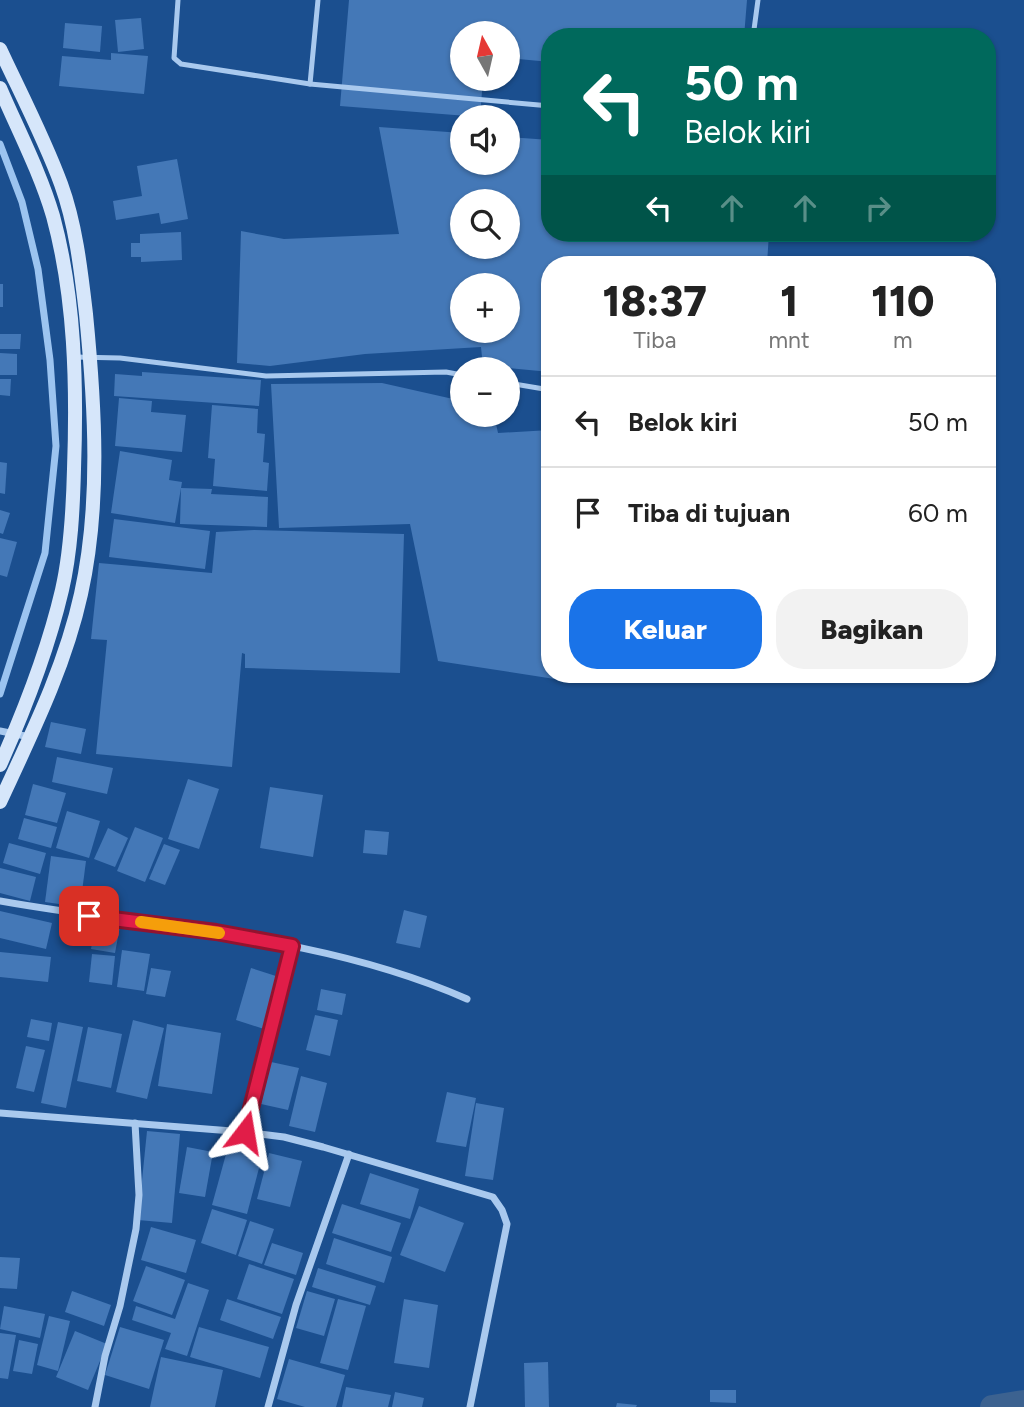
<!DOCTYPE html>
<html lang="id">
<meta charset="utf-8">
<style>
:root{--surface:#fff;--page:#f2f2f2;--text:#222;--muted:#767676;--line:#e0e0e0;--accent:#1a73e8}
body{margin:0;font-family:Figtree,sans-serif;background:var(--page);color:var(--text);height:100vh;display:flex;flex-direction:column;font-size:26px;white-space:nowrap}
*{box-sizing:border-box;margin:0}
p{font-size:23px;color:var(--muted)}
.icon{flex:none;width:38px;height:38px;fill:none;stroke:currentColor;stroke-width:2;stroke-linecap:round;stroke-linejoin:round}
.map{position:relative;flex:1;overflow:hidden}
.panel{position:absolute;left:541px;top:256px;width:455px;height:427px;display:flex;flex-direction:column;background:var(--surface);border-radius:28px;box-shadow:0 2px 5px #0004}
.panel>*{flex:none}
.guide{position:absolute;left:541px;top:28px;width:455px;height:214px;border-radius:28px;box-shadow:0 2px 5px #0004;background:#00695c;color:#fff;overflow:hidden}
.needle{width:46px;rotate:352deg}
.tools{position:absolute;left:450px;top:21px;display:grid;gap:14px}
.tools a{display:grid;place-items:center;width:70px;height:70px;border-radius:50%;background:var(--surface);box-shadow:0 2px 5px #0004;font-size:35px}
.pin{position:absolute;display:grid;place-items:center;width:60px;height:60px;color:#fff;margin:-30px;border-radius:14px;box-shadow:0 4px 10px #0006}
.me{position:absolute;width:77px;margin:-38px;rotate:14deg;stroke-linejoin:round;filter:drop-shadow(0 0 5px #0008)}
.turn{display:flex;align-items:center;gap:24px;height:147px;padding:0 28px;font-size:32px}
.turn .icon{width:91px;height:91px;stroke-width:2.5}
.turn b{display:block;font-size:49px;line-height:60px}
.lanes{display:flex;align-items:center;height:66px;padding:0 28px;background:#0003;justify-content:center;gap:35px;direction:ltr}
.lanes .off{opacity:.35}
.eta{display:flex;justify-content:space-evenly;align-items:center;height:119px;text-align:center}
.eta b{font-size:42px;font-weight:800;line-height:49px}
.button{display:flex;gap:14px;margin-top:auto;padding:14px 28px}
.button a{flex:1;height:80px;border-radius:28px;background:var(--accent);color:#fff;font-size:28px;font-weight:800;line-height:80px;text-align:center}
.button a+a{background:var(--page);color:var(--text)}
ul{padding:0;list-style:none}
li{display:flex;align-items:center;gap:21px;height:91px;padding:0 28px;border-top:2px solid var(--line)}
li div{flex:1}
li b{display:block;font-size:26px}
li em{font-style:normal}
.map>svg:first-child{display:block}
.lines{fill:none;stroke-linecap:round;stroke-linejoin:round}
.stream{stroke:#9cc4f0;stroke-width:7}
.canal{stroke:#3c6290;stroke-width:24}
.building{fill:#4478b7;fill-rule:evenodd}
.lane{stroke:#a9c9ee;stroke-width:5}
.street{stroke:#a9c9ee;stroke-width:7}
.secondary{stroke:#d6e6fa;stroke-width:14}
.route-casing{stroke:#92132f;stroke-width:18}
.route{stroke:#e11d48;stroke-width:12}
.slow{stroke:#f59e0b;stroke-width:12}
</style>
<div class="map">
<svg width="1024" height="1407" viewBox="0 0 1024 1407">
<rect width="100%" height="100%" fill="#1b4f8f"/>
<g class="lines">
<polyline class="stream" points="0,144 22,202 38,269 50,360 56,446 45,553 0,694"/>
<polyline class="canal" points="992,1407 1024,1402"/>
</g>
<g class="building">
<polygon points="349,0 747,0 744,37 550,37 550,62 508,58 508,33 462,33 462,79 483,79 480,117 340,106"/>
<polygon points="141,18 144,49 118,52 115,20"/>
<polygon points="65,23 102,26 100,52 63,48"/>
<polygon points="111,53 148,56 144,94 59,86 62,56 111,60"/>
<path d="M 379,127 L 462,133 L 462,163 L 508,163 L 508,137 L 550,140 L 550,233 L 769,233 L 767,264 L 550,264 L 550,372 L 507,368 L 506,364 L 483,367 L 481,347 L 365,354 L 270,366 L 237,363 L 241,231 L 284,239 L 399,234 ZM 462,201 L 508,201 L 508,247 L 462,247 ZM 462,285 L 508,285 L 508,331 L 462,331 Z"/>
<polygon points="177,159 188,219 161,224 159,213 116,220 113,201 142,196 137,166"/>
<polygon points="181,232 182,260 141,262 141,257 131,257 131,243 140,243 140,234"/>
<rect x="0" y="284" width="3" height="23"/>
<polygon points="0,334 21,334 20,349 0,349"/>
<polygon points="0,353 17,354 17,375 0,375"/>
<polygon points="142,372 261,380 259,406 114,396 115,374 142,376"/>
<polygon points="0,379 11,379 10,396 0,395"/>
<polygon points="382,383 462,401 462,415 494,415 498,433 550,430 550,674 596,675 561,680 438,661 410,524 279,528 271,384"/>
<polygon points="119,398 152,401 151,412 186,415 182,452 115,446"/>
<polygon points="212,405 258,409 257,433 265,434 263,462 269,463 267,491 213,486 215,459 208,458"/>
<polygon points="120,451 172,460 169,480 182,482 181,488 212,489 211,494 268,497 267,527 180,524 181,488 175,523 111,513"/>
<polygon points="0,462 7,463 5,494 0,493"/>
<polygon points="0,510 10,513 3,534 0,533"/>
<polygon points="114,519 210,531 205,569 109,557"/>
<polygon points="254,530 404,534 400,673 245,668 245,654 242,653 232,767 96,754 107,640 91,639 99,563 212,573 216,532"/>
<polygon points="0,538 17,542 7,577 0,575"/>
<polygon points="51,722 86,729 81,754 45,747"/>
<polygon points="57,757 113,768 107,794 52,782"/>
<polygon points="188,779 219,789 199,849 168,839"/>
<polygon points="33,784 66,793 57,823 25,815"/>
<polygon points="270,787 323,795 313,857 260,848"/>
<polygon points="67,811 100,821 89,858 56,848"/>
<polygon points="24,818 57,827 51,848 18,839"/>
<polygon points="135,827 163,838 145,882 117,871"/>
<polygon points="108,828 128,838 115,867 94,859"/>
<polygon points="365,830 389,832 387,855 363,853"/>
<polygon points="9,843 46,853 40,874 3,863"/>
<polygon points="164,844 180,850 165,885 149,879"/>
<polygon points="51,856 86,861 80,907 45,902"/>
<polygon points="0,868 36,877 30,901 0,893"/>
<polygon points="404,910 427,916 420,948 396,943"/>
<polygon points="0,911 52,923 46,949 0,938"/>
<polygon points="96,922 120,926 115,953 91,949"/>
<polygon points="122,950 150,954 144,991 117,987"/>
<polygon points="0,952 51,957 48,982 0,977"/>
<polygon points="92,954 115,956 112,985 89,982"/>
<polygon points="151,968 171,971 165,997 146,994"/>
<polygon points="251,968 279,977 264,1029 236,1020"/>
<polygon points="321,989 346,994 342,1015 317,1010"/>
<polygon points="315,1015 338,1020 330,1056 306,1050"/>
<polygon points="31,1019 52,1023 49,1041 27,1037"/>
<polygon points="133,1020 164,1028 147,1099 116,1092"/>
<polygon points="58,1022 83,1027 66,1108 41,1103"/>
<polygon points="167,1024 221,1033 212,1094 158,1086"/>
<polygon points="88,1027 122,1034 111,1088 77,1081"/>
<polygon points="26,1046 45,1050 34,1092 16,1088"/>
<polygon points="271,1062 299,1068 288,1110 261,1104"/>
<polygon points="301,1076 327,1083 315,1132 289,1126"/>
<polygon points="447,1092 476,1098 466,1147 436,1142"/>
<polygon points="476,1103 504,1108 493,1180 465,1176"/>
<polygon points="147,1131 180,1134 172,1223 138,1220"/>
<polygon points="231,1136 265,1145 247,1214 212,1205"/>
<polygon points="187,1147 213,1152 205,1197 179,1193"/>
<polygon points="269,1153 302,1161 290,1207 257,1199"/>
<polygon points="370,1173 419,1189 410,1219 360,1204"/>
<polygon points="342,1204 401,1223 391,1252 332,1233"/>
<polygon points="419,1206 464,1223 445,1272 400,1255"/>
<polygon points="212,1209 247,1220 236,1255 201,1243"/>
<polygon points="250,1221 274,1229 262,1264 238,1256"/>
<polygon points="151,1227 196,1240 186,1273 141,1260"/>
<polygon points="334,1238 392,1257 384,1283 326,1264"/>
<polygon points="272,1243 303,1253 296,1275 264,1265"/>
<polygon points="0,1257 20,1258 17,1289 0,1288"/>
<polygon points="249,1264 294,1279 282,1314 237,1299"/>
<polygon points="146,1266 185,1280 172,1315 133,1301"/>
<polygon points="318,1268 376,1286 370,1305 312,1287"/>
<polygon points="188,1283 209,1290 187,1356 165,1349 171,1333 132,1320 136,1306 175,1319"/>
<polygon points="72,1291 111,1305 104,1326 65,1312"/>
<polygon points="307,1291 335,1299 324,1336 296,1328"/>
<polygon points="227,1299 281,1317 273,1339 220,1320"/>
<polygon points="338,1299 366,1306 348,1370 320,1363"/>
<polygon points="404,1299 438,1305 429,1368 394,1363"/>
<polygon points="4,1306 45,1314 40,1338 0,1329"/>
<polygon points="49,1316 70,1321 58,1371 37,1365"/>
<polygon points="120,1327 164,1340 149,1389 105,1375"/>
<polygon points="199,1327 269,1347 260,1378 190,1357"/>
<polygon points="75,1331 107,1344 88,1390 56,1377"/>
<polygon points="0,1333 16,1335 8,1379 0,1378"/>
<polygon points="19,1340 38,1344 32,1374 13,1371"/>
<polygon points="161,1357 223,1370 215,1407 150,1407"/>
<polygon points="289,1359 345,1375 336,1407 305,1407 277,1399"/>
<polygon points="548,1362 549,1407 525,1407 524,1363"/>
<polygon points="346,1387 391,1395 388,1407 342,1407"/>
<polygon points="710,1390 736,1390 736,1403 710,1402"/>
<polygon points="395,1392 424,1398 422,1407 392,1407"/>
<polygon points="617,1403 637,1405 636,1407 616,1407"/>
</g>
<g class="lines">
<g class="lane">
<polyline points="178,0 174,58 181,64 310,84 550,106"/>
<polyline points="753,37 758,0"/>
<polyline points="310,84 318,0"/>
<polyline points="75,357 120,358 266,376 446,372 462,375"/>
<polyline points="508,383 550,390"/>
</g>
<g class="street">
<polyline points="0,731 30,737"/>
<path d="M 0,901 C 157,929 320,934 467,999"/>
<polyline points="0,1113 245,1132 284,1137 323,1147 493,1197 502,1210 507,1224 470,1407"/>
<polyline points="245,1132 292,946"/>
<polyline points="95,1407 105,1356 120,1306 136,1229 139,1195 135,1123"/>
<polyline points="268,1407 296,1305 349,1154"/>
</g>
<g class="secondary">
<path d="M 0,49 C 21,94 44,138 61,184 C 76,225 81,271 86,314 C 95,406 101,504 81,594 C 65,667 31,735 0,802"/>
<path d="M 0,88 C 18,130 40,172 53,216 C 75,297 77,385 74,469 C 73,509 71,551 62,590 C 48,650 25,709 0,765"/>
</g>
</g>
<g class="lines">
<g class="route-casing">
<polyline id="route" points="89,916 216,932 292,946 245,1132"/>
</g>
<use href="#route" class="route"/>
<polyline class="slow" points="141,922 219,933"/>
</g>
</svg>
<div class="tools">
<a><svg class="needle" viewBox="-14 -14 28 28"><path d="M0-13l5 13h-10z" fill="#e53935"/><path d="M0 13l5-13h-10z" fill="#767676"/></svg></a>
<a><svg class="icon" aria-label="sound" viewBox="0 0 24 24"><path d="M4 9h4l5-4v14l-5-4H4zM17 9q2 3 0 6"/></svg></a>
<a><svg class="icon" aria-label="search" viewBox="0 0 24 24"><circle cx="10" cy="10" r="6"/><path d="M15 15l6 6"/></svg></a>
<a>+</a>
<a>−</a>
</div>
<div class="pin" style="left:89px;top:916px;background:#d93025"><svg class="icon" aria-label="arrive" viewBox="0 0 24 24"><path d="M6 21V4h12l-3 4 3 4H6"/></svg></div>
<svg class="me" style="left:245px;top:1132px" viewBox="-20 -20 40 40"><path d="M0-17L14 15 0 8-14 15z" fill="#e11d48" stroke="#fff" stroke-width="4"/></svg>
<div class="guide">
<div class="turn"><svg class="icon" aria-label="left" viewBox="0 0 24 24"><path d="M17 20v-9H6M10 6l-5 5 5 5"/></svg><div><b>50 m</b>Belok kiri</div></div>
<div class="lanes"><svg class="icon" aria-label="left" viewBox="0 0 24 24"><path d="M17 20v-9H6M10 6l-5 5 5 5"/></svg><svg class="icon off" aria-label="ahead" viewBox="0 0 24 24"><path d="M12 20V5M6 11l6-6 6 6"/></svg><svg class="icon off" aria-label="ahead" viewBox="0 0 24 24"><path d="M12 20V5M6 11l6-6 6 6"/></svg><svg class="icon off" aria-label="right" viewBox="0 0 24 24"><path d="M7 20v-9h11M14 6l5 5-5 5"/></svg></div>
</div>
<section class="panel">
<div class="eta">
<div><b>18:37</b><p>Tiba</p></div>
<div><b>1</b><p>mnt</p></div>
<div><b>110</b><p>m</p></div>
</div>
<ul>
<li><svg class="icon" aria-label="left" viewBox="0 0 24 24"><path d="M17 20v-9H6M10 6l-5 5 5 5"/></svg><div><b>Belok kiri</b></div><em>50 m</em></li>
<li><svg class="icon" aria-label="arrive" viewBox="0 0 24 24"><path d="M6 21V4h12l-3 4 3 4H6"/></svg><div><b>Tiba di tujuan</b></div><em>60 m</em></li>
</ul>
<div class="button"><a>Keluar</a><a>Bagikan</a></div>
</section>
</div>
